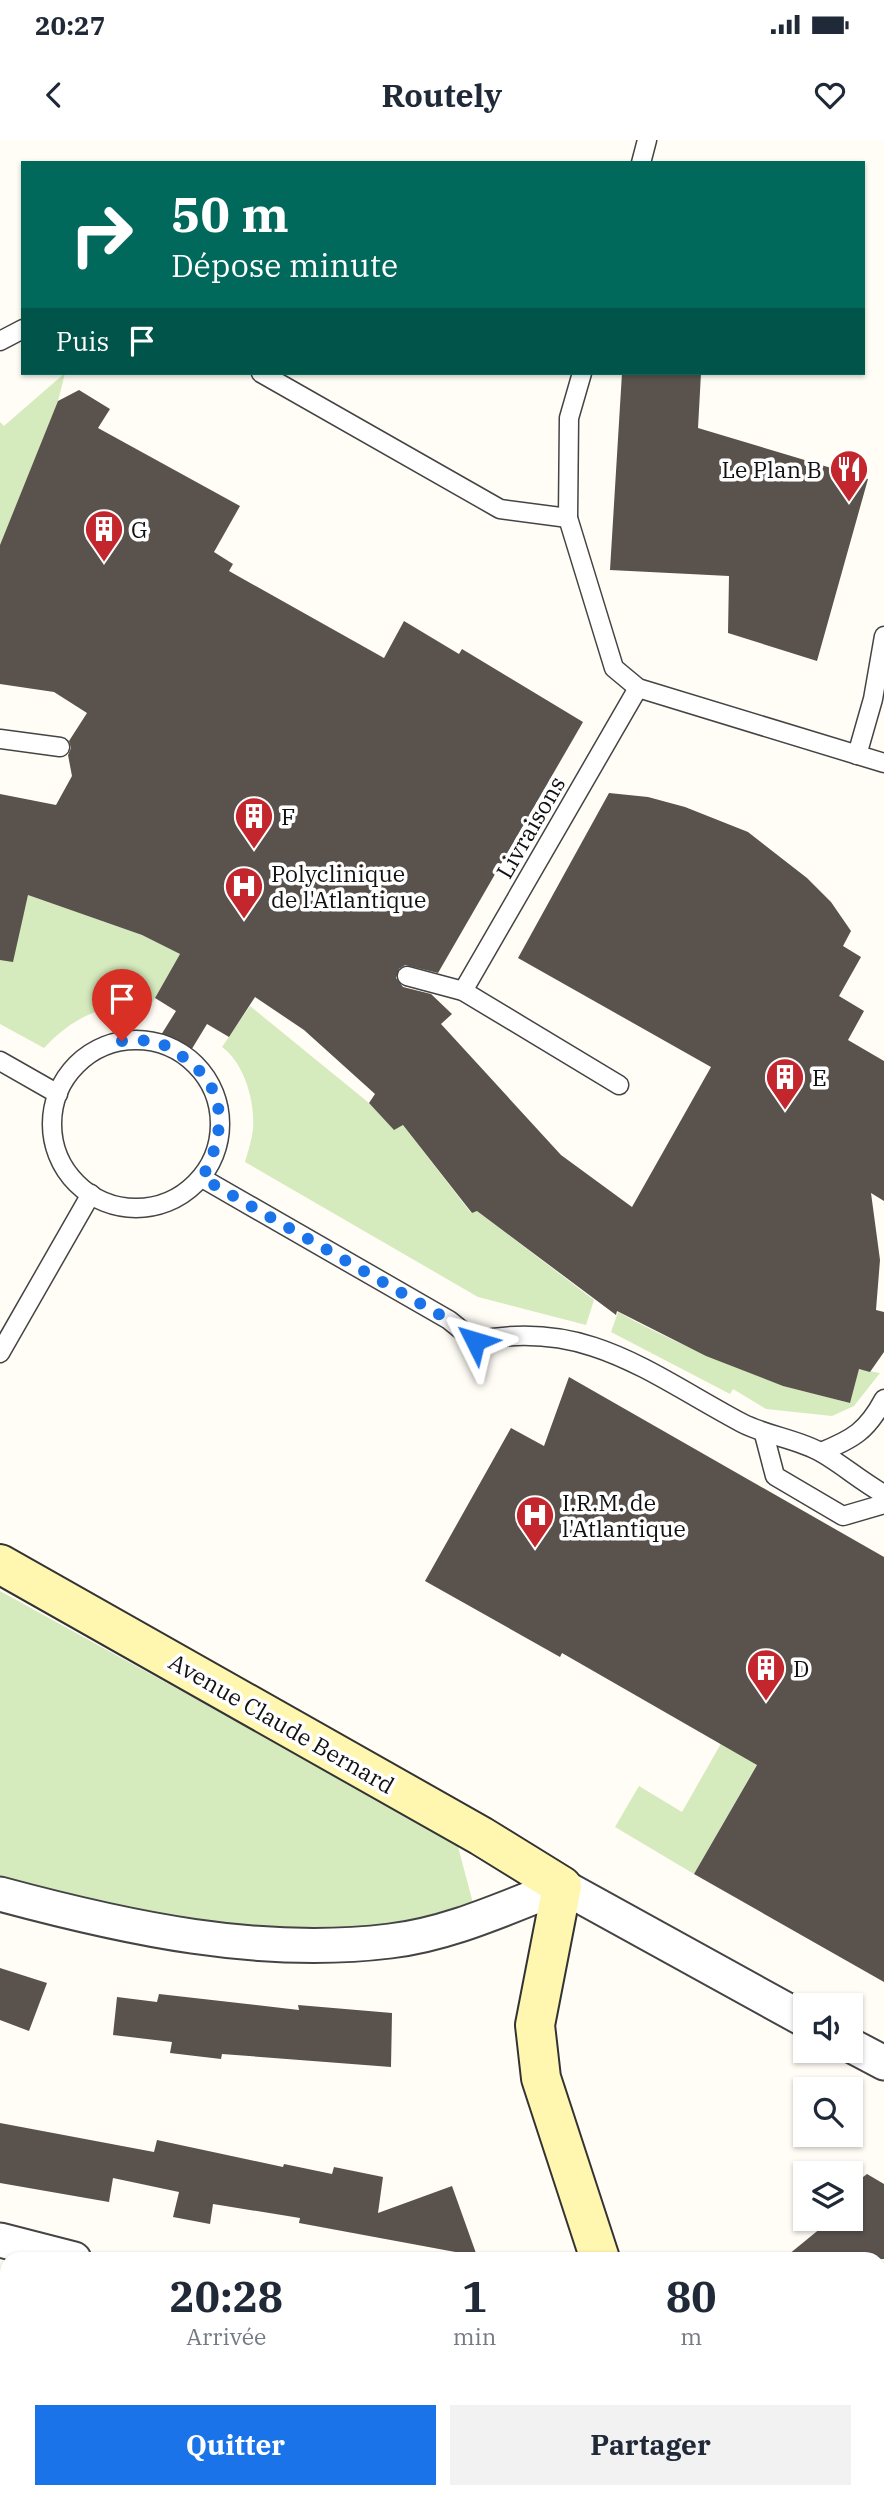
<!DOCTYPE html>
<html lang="fr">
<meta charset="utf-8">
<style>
:root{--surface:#fff;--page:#f2f2f3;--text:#1f2937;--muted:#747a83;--accent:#1a73e8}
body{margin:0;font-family:"IBM Plex Serif",serif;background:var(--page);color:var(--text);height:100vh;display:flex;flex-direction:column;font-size:26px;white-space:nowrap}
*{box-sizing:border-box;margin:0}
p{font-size:23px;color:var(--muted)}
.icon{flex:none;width:38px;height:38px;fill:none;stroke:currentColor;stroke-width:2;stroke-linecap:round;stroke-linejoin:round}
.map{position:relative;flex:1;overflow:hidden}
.drawer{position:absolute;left:0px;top:2112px;width:886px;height:247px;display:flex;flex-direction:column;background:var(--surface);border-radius:21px 21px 0 0;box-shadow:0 2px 5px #0004}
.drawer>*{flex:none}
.banner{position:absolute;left:21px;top:21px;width:844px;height:214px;border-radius:0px;box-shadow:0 2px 5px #0004;background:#00695c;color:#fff;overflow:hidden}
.fabs{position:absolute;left:793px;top:1853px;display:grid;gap:14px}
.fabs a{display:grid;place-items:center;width:70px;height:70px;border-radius:0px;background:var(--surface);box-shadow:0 2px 5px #0004;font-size:35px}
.pin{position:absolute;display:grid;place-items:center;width:60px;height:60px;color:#fff;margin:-72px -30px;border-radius:50% 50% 50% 0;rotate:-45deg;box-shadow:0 0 7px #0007}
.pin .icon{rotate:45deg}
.me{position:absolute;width:77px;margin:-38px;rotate:310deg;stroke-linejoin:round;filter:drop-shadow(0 0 5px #0008)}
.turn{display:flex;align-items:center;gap:24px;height:147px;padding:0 35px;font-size:32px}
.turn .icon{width:91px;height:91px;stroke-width:2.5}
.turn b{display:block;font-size:49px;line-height:60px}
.then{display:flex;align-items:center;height:66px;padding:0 35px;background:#0003;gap:14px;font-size:26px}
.eta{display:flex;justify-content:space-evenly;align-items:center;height:119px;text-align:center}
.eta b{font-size:42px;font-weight:700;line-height:49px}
.cta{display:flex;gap:14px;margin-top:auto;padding:14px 35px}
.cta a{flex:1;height:80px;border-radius:0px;background:var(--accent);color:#fff;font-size:28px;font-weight:700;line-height:80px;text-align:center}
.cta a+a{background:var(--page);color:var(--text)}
.status{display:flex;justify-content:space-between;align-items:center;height:49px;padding:0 35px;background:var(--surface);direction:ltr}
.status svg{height:19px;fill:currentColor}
header{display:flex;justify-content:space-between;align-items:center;height:91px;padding:0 35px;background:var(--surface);font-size:32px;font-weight:700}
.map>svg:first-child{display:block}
.green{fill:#d5ebbd}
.building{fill:#5a524d}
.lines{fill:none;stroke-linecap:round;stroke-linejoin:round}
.lane-casing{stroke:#444;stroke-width:21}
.street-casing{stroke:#444;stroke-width:37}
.secondary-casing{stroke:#333;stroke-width:42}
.lane{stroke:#fff;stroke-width:18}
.street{stroke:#fff;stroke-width:33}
.secondary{stroke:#fff6b0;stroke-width:38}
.route{stroke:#1a73e8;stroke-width:12;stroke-dasharray:0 21.6}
.labels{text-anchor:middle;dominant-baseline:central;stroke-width:7;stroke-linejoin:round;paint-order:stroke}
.poi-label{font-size:23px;fill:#111;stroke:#fff;text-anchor:start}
.street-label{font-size:23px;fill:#111;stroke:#fff}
</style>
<div class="status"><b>20:27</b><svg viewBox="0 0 49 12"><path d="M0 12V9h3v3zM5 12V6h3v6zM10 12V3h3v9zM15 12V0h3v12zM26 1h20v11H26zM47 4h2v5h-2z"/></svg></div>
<header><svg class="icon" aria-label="back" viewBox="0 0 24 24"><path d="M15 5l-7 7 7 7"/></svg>Routely<svg class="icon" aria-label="heart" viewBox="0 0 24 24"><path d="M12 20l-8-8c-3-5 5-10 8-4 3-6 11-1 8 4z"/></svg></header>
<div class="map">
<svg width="884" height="2358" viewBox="0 0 884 2358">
<rect width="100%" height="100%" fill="#fffdf5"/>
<g class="green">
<polygon points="65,233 57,265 0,405 0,282 4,286"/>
<path d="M 28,755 L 142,795 L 180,814 L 151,865 C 105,863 75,875 44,908 L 0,884 L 0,761 L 25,767 Z"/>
<path d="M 250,866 L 369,963 L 394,989 L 403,985 L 471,1073 L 477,1071 L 594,1160 L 586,1185 L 478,1157 L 245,1022 C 248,1011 252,1000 253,989 C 255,962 245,924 222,907 Z"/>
<path d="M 618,1172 C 692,1213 768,1241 849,1263 L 858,1229 L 880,1233 L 854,1266 L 832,1276 L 766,1269 L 733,1249 L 730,1254 L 611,1192 Z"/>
<polygon points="0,1451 457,1703 473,1763 320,1805 0,1752"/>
<polygon points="731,1586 767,1607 694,1734 615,1687 639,1646 682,1672"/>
</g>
<g class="building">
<polygon points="622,233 701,233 698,288 868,339 817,521 728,493 729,436 610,430"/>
<polygon points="79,250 110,269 98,288 240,366 214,412 233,424 229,431 384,518 404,481 459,514 462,509 583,582 438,833 405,825 399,829 396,838 403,847 431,854 452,874 441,884 561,1015 632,1067 711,927 518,818 609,653 648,657 685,667 748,692 807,738 831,762 851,791 843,806 861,817 839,856 864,871 848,900 884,921 884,1061 871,1053 880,1120 876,1170 884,1172 884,1212 870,1232 859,1229 850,1263 783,1246 706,1216 617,1171 616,1175 477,1071 472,1073 403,985 394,990 369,963 375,954 304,890 255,857 229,897 207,884 190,912 161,895 176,871 155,858 180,814 142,795 28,755 13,822 0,820 0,654 56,665 72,636 68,615 71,608 69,601 87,573 54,552 0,544 0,405 58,261"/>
<polygon points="569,1237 884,1417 884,1842 694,1734 757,1625 562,1513 560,1517 425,1441 511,1288 544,1306"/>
<polygon points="0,1828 47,1843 29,1891 0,1880"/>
<polygon points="159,1854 299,1870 298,1865 392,1873 391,1927 222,1914 221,1919 170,1913 172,1902 113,1895 117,1857 157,1862"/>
<polygon points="0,1983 154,2012 157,2000 283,2027 284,2024 332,2034 334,2027 383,2037 378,2073 452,2046 477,2116 299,2083 300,2078 213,2064 210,2084 173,2077 179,2052 113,2038 109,2062 0,2043"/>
<polygon points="867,2034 884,2044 884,2119 783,2119 832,2079 850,2079 850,2047"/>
</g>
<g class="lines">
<g class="lane-casing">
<g id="lane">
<polyline points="641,23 647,0"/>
<polyline points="0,201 23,189"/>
<polyline points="261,233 500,369 568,378"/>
<polyline points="582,233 569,278 568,378 614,528 638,548 884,623"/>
<polyline points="0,599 60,607"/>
<polyline points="857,615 873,559 884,496"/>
<polyline points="407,836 463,851 619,945"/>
<polyline points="463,851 638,548"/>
<circle cx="136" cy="984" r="84"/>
<polyline points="0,921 58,954"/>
<path d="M 202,1038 L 449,1180 L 475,1201 C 586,1178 650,1234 742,1283 C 767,1296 798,1299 822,1313 C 843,1325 862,1342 884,1354"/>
<polyline points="0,1213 91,1054"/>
<polyline points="764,1294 775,1336 843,1376 884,1364"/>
<path d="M 821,1312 C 853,1299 867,1291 884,1259"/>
</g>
</g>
<g class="street-casing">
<g id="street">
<path d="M 0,1754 C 126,1788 259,1817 390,1801 C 450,1794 507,1767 562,1746 L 805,1880"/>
<polyline points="850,1905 884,1923"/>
<polyline points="0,2100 74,2119"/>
<polyline points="227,2352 227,2358"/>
<polyline points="435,2352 437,2358"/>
<polyline points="24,2358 27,2352"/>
</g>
</g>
<g class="secondary-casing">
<g id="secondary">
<polyline points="0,1424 481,1696 562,1746 535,1885 541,1938 600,2119"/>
<polyline points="677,2352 679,2358"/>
</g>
</g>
<use href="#lane" class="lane"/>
<use href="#street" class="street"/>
<use href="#secondary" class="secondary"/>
</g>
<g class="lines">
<path class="route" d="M 122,901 C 131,901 141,900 150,901 C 165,903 177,912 188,921 C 230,952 224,997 202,1038 L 449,1180 L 475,1201"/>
</g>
<defs>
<g id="restaurant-pin" transform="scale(2.0125)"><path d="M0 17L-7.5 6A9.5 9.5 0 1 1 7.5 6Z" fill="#c4262e" stroke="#fff"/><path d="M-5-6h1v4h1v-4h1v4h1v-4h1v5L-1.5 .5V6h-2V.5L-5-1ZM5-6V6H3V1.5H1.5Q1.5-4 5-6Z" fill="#fff"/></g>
<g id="building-pin" transform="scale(2.0125)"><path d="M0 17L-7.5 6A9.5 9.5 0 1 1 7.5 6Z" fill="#c4262e" stroke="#fff"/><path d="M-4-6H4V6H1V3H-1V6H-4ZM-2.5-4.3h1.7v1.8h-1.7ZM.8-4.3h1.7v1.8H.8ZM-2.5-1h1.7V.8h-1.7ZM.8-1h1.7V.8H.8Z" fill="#fff"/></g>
<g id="hospital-pin" transform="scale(2.0125)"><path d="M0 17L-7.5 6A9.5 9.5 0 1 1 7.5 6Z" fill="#c4262e" stroke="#fff"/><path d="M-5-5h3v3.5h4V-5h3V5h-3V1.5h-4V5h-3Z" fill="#fff"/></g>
</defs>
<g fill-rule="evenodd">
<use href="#restaurant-pin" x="849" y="329"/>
<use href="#building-pin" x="104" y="389"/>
<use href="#building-pin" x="254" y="676"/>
<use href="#hospital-pin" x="244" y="746"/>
<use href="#building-pin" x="785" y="937"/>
<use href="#hospital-pin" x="535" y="1375"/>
<use href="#building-pin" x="766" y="1528"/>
</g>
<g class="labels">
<g class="poi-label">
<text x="822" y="329" text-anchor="end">Le Plan B</text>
<text x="131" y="389">G</text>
<text x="281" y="676">F</text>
<text x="271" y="733">Polyclinique<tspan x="271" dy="26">de l'Atlantique</tspan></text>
<text x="812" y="937">E</text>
<text x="562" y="1362">I.R.M. de<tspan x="562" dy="26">l'Atlantique</tspan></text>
<text x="793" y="1528">D</text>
</g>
<g class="street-label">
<text transform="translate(530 687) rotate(-60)">Livraisons</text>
<text transform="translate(282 1583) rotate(30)">Avenue Claude Bernard</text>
</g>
</g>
</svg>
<div class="fabs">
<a><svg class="icon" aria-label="sound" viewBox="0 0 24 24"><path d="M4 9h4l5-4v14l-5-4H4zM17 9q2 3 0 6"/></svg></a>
<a><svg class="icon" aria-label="search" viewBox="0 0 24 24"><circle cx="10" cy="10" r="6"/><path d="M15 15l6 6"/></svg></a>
<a><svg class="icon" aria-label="layers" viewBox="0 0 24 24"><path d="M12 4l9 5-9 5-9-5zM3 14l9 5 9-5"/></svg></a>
</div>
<div class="pin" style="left:122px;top:901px;background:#d93025"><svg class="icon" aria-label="arrive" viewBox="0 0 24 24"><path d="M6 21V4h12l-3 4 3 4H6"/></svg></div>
<svg class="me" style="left:475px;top:1201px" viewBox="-20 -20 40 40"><path d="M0-17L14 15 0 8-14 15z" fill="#1a73e8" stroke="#fff" stroke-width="4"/></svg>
<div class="banner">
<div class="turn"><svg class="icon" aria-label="right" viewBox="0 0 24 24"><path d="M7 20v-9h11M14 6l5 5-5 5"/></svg><div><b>50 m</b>Dépose minute</div></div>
<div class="then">Puis<svg class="icon" aria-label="arrive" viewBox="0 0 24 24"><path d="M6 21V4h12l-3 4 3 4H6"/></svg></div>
</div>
<section class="drawer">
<div class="eta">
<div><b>20:28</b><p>Arrivée</p></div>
<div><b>1</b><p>min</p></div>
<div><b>80</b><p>m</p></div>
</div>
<div class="cta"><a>Quitter</a><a>Partager</a></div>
</section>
</div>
